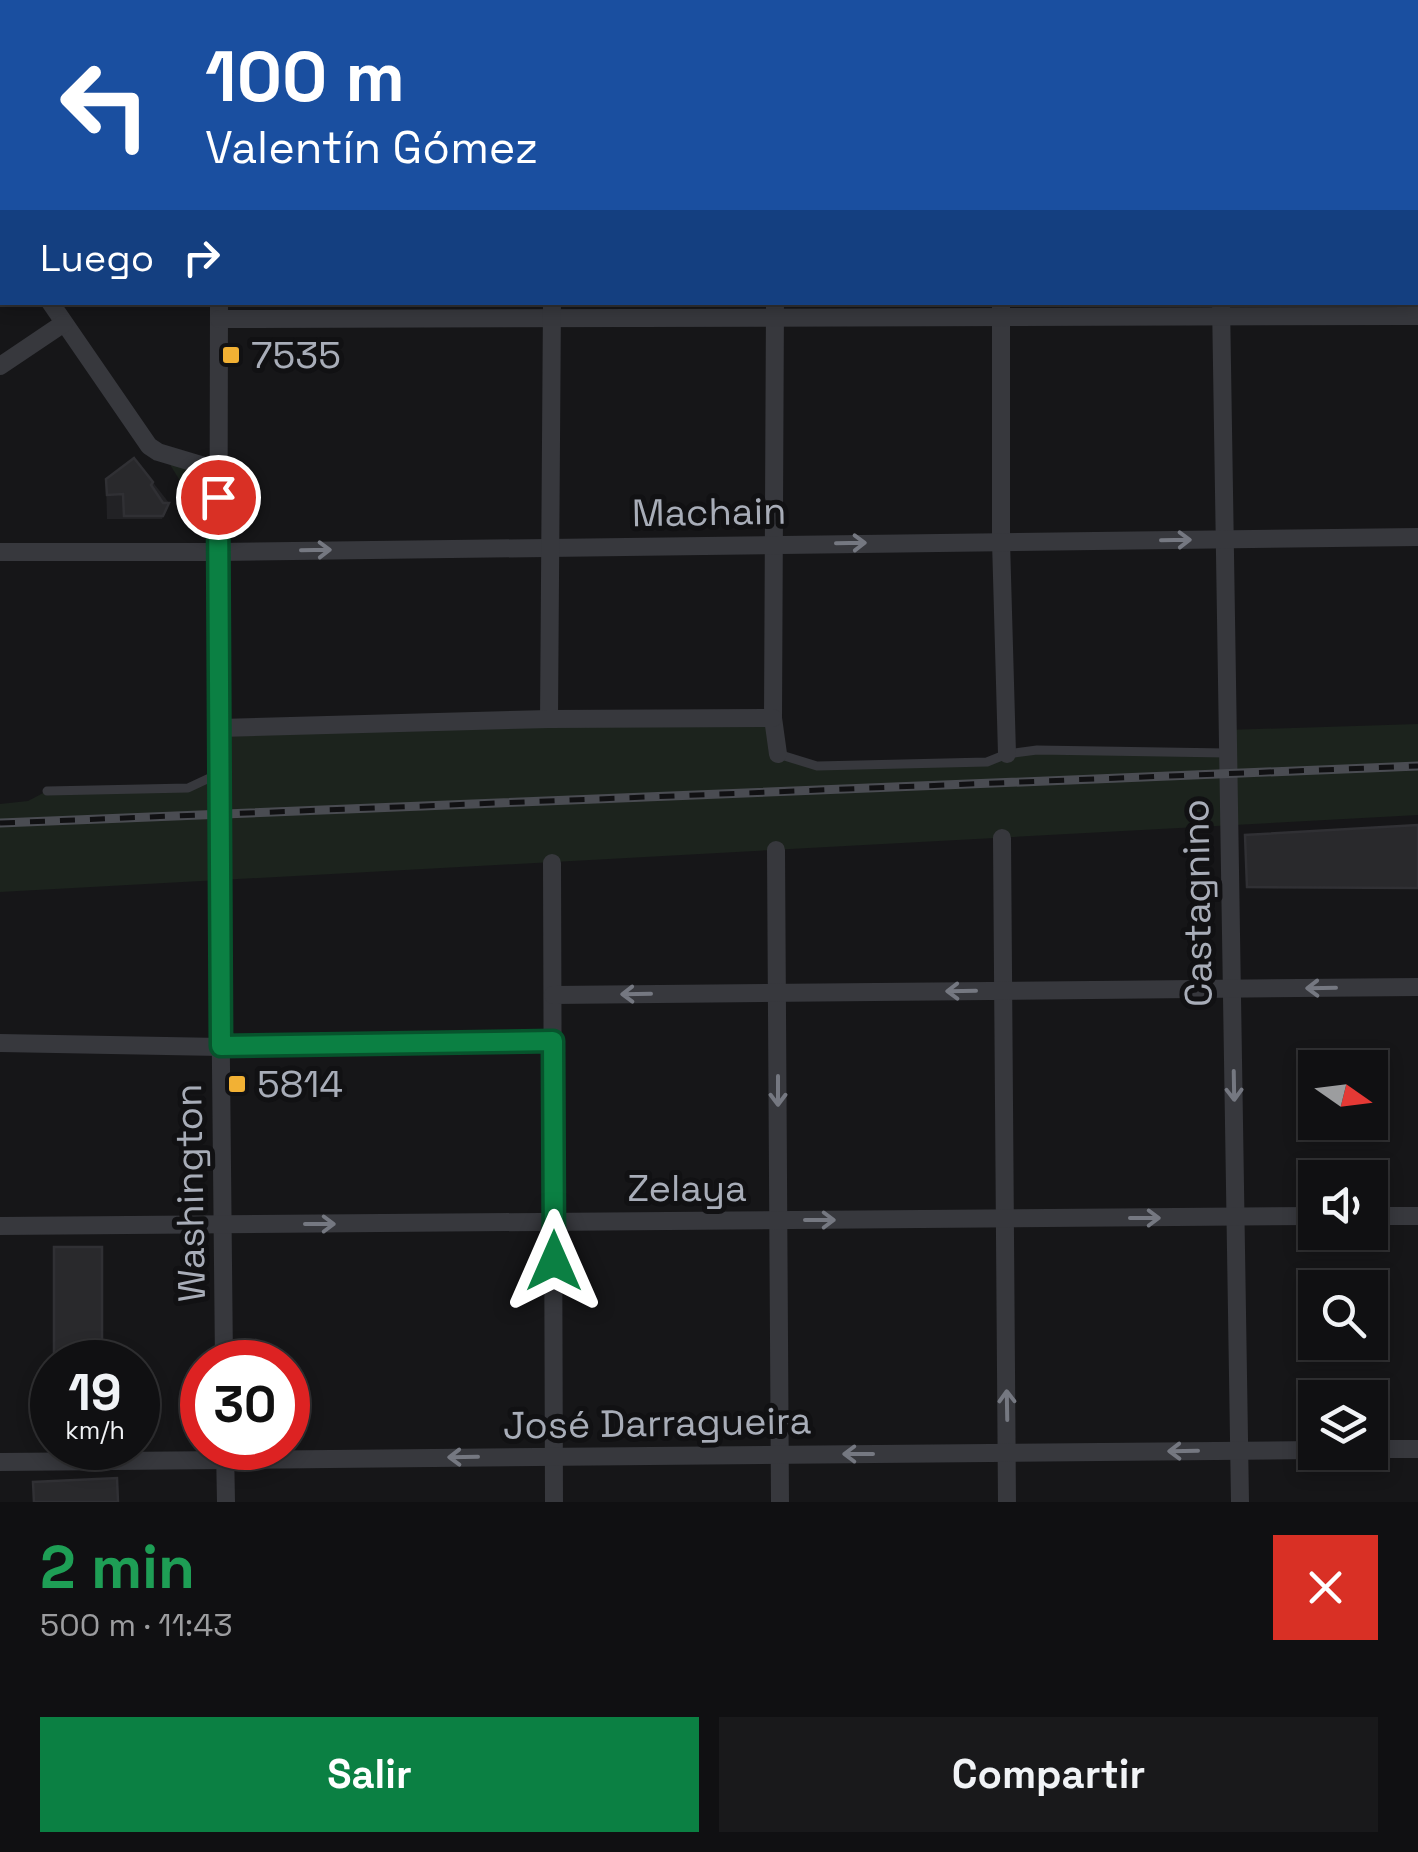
<!DOCTYPE html>
<html lang="es">
<meta charset="utf-8">
<style>
:root{--surface:#101012;--page:#19191b;--text:#f1f3f6;--muted:#9c9d9f;--line:#303032;--accent:#0b8043}
body{margin:0;font-family:"Space Grotesk",sans-serif;background:var(--page);color:var(--text);height:100vh;display:flex;flex-direction:column;font-size:38px;white-space:nowrap}
*{box-sizing:border-box;margin:0}
p{font-size:32px;color:var(--muted)}
.icon{flex:none;width:55px;height:55px;fill:none;stroke:currentColor;stroke-width:2;stroke-linecap:round;stroke-linejoin:round}
.map{position:relative;height:1502px;overflow:hidden}
.side{display:flex;flex-direction:column;background:var(--surface);flex:1}
.side>*{flex:none}
.guide{position:absolute;left:0px;top:0px;width:1420px;height:305px;box-shadow:0 5px 15px #0003,0 0 0 2px var(--line);background:#1a4fa0;color:#fff;overflow:hidden}
.needle{width:65px;rotate:104deg}
.fabs{position:absolute;left:1298px;top:1050px;display:grid;gap:20px}
.fabs a{display:grid;place-items:center;width:90px;height:90px;border-radius:0px;background:var(--surface);box-shadow:0 5px 15px #0003,0 0 0 2px var(--line);font-size:50px}
.speed{position:absolute;left:30px;top:1340px;display:flex;gap:20px;font-size:50px;font-weight:700;text-align:center}
.speed>*{display:grid;place-content:center;width:130px;height:130px;border-radius:50%;background:var(--surface);box-shadow:0 5px 15px #0003,0 0 0 2px var(--line);line-height:1}
.speed small{font-size:25px;font-weight:400}
.speed .limit{border:15px solid #d22;background:#fff;color:#111}
.pin{position:absolute;display:grid;place-items:center;width:85px;height:85px;color:#fff;margin:-42px;border:5px solid #fff;border-radius:50%;box-shadow:0 2px 10px #0007}
.me{position:absolute;width:110px;margin:-55px;rotate:0deg;stroke-linejoin:round;filter:drop-shadow(0 0 8px #0008)}
.turn{display:flex;align-items:center;gap:35px;height:210px;padding:0 40px;font-size:45px}
.turn .icon{width:130px;height:130px;stroke-width:2.5}
.turn b{display:block;font-size:70px;line-height:85px}
.then{display:flex;align-items:center;height:95px;padding:0 40px;background:#0003;gap:20px;font-size:38px}
.round{display:grid;place-items:center;flex:none;width:105px;height:105px;border-radius:0px;background:var(--page)}
.headline{display:flex;align-items:center;justify-content:space-between;height:170px;padding:0 40px}
h1{font-size:60px;font-weight:800;line-height:75px;color:#1e9e55}
.primary-button{display:flex;gap:20px;margin-top:auto;padding:20px 40px}
.primary-button a{flex:1;height:115px;border-radius:0px;background:var(--accent);color:#fff;font-size:40px;font-weight:800;line-height:115px;text-align:center}
.primary-button a+a{background:var(--page);color:var(--text)}
.map>svg:first-child{display:block}
.built{fill:#222225}
.green{fill:#1c231d}
.building{fill:#29292c;stroke:#303034;stroke-width:2.5}
.lines{fill:none;stroke-linecap:round;stroke-linejoin:round}
.lane{stroke:#37383d;stroke-width:9}
.street{stroke:#37383d;stroke-width:18}
.rail-casing{stroke:#4a4c52;stroke-width:9}
.rail{stroke:#111113;stroke-width:5;stroke-dasharray:15;stroke-linecap:butt}
.oneway{stroke:#757881}
.route-casing{stroke:#07532c;stroke-width:25}
.route{stroke:#0b8043;stroke-width:18}
.poi-dot{fill:#f2b134;stroke:#111113;stroke-width:4}
.labels{text-anchor:middle;dominant-baseline:central;stroke-width:10;stroke-linejoin:round;paint-order:stroke}
.poi-label{font-size:38px;fill:#a8adb8;stroke:#111113;text-anchor:start}
.street-label{font-size:38px;fill:#a8adb8;stroke:#111113}
</style>
<div class="map">
<svg width="1418" height="1502" viewBox="0 0 1418 1502">
<rect width="100%" height="100%" fill="#161618"/>
<polygon class="built" points="134,458 169,503 162,519 107,519 106,479"/>
<g class="green">
<polygon points="169,463 206,473 207,506 194,503"/>
<polygon points="773,718 778,754 817,766 987,762 1007,754 1226,753 1226,730 1418,724 1418,815 0,892 0,804 28,801 47,791 188,788 218,774 220,728"/>
</g>
<g class="building">
<polygon points="134,458 153,482 151,485 163,503 169,503 163,516 124,516 123,494 107,495 106,479"/>
<polygon points="1418,825 1418,888 1247,887 1245,835"/>
<rect x="54" y="1247" width="48" height="115"/>
<polygon points="117,1478 118,1502 34,1502 33,1482"/>
</g>
<g class="lines">
<g class="lane">
<polyline points="778,754 817,766 987,762 1007,754 1037,750 1227,753"/>
<polyline points="47,791 188,788 218,774"/>
</g>
<g class="street">
<polyline points="217,0 217,2"/>
<polyline points="550,0 550,2"/>
<polyline points="771,0 771,2"/>
<polyline points="1000,0 1000,2"/>
<polyline points="1223,2 1223,0"/>
<polyline points="0,146 2,144"/>
<polyline points="0,230 2,233"/>
<polyline points="50,302 149,446 158,452 218,470"/>
<polyline points="219,302 218,774 224,1362"/>
<polyline points="775,302 773,718 778,754"/>
<polyline points="1001,302 1001,541 1007,754"/>
<polyline points="1221,302 1240,1502"/>
<polyline points="219,319 1418,316"/>
<polyline points="0,366 64,323"/>
<polyline points="0,552 219,552 1418,537"/>
<polyline points="549,719 552,302"/>
<polyline points="220,728 549,719 773,718"/>
<polyline points="1002,838 1007,1502"/>
<polyline points="776,850 780,1502"/>
<polyline points="552,863 554,1502"/>
<polyline points="553,995 1418,987"/>
<polyline points="0,1043 221,1047 553,1041"/>
<polyline points="1370,1216 1418,1216"/>
<polyline points="0,1226 1315,1216"/>
<polyline points="225,1448 226,1502"/>
<polyline points="1370,1449 1418,1449"/>
<polyline points="0,1462 1315,1450"/>
</g>
<g class="rail-casing">
<polyline id="rail" points="0,823 1418,766"/>
</g>
<use href="#rail" class="rail"/>
</g>
<defs><path id="oneway-shaft" d="M-6 0H5M1.5-3L5.5 0L1.5 3" fill="none" stroke-width="1.6" stroke-linecap="round" stroke-linejoin="round" transform="scale(2.5)"/></defs>
<g class="oneway">
<use href="#oneway-shaft" transform="translate(1176 540) rotate(-1)"/>
<use href="#oneway-shaft" transform="translate(851 543) rotate(-1)"/>
<use href="#oneway-shaft" transform="translate(316 550) rotate(-1)"/>
<use href="#oneway-shaft" transform="translate(1321 988) rotate(179)"/>
<use href="#oneway-shaft" transform="translate(961 991) rotate(179)"/>
<use href="#oneway-shaft" transform="translate(636 994) rotate(179)"/>
<use href="#oneway-shaft" transform="translate(1234 1086) rotate(89)"/>
<use href="#oneway-shaft" transform="translate(778 1091) rotate(90)"/>
<use href="#oneway-shaft" transform="translate(1145 1218)"/>
<use href="#oneway-shaft" transform="translate(820 1220)"/>
<use href="#oneway-shaft" transform="translate(320 1224)"/>
<use href="#oneway-shaft" transform="translate(1007 1405) rotate(-91)"/>
<use href="#oneway-shaft" transform="translate(1183 1451) rotate(179)"/>
<use href="#oneway-shaft" transform="translate(858 1454) rotate(180)"/>
<use href="#oneway-shaft" transform="translate(463 1457) rotate(179)"/>
</g>
<g class="lines">
<g class="route-casing">
<polyline id="route" points="218,497 221,1046 553,1041 554,1261"/>
</g>
<use href="#route" class="route"/>
</g>
<g class="poi-dot">
<rect x="221" y="345" width="20" height="20" rx="5"/>
<rect x="227" y="1074" width="20" height="20" rx="5"/>
</g>
<g class="labels">
<g class="poi-label">
<text x="251" y="355">7535</text>
<text x="257" y="1084">5814</text>
</g>
<g class="street-label">
<text transform="translate(709 512) rotate(-1)">Machain</text>
<text transform="translate(1197 903) rotate(-91)">Castagnino</text>
<text x="687" y="1188">Zelaya</text>
<text transform="translate(190 1193) rotate(-91)">Washington</text>
<text transform="translate(657 1423) rotate(-1)">José Darragueira</text>
</g>
</g>
</svg>
<div class="fabs">
<a><svg class="needle" viewBox="-14 -14 28 28"><path d="M0-13l5 13h-10z" fill="#e53935"/><path d="M0 13l5-13h-10z" fill="#9c9d9f"/></svg></a>
<a><svg class="icon" aria-label="sound" viewBox="0 0 24 24"><path d="M4 9h4l5-4v14l-5-4H4zM17 9q2 3 0 6"/></svg></a>
<a><svg class="icon" aria-label="search" viewBox="0 0 24 24"><circle cx="10" cy="10" r="6"/><path d="M15 15l6 6"/></svg></a>
<a><svg class="icon" aria-label="layers" viewBox="0 0 24 24"><path d="M12 4l9 5-9 5-9-5zM3 14l9 5 9-5"/></svg></a>
</div>
<div class="speed"><div>19<small>km/h</small></div><div class="limit">30</div></div>
<div class="pin" style="left:218px;top:497px;background:#d93025"><svg class="icon" aria-label="arrive" viewBox="0 0 24 24"><path d="M6 21V4h12l-3 4 3 4H6"/></svg></div>
<svg class="me" style="left:554px;top:1261px" viewBox="-20 -20 40 40"><path d="M0-17L14 15 0 8-14 15z" fill="#0b8043" stroke="#fff" stroke-width="4"/></svg>
<div class="guide">
<div class="turn"><svg class="icon" aria-label="left" viewBox="0 0 24 24"><path d="M17 20v-9H6M10 6l-5 5 5 5"/></svg><div><b>100 m</b>Valentín Gómez</div></div>
<div class="then">Luego<svg class="icon" aria-label="right" viewBox="0 0 24 24"><path d="M7 20v-9h11M14 6l5 5-5 5"/></svg></div>
</div>
</div>
<section class="side">
<div class="headline"><div><h1>2 min</h1><p>500 m · 11:43</p></div><a class="round" style="background:#d93025;color:#fff"><svg class="icon" aria-label="close" viewBox="0 0 24 24"><path d="M6 6l12 12M18 6L6 18"/></svg></a></div>
<div class="primary-button"><a>Salir</a><a>Compartir</a></div>
</section>
